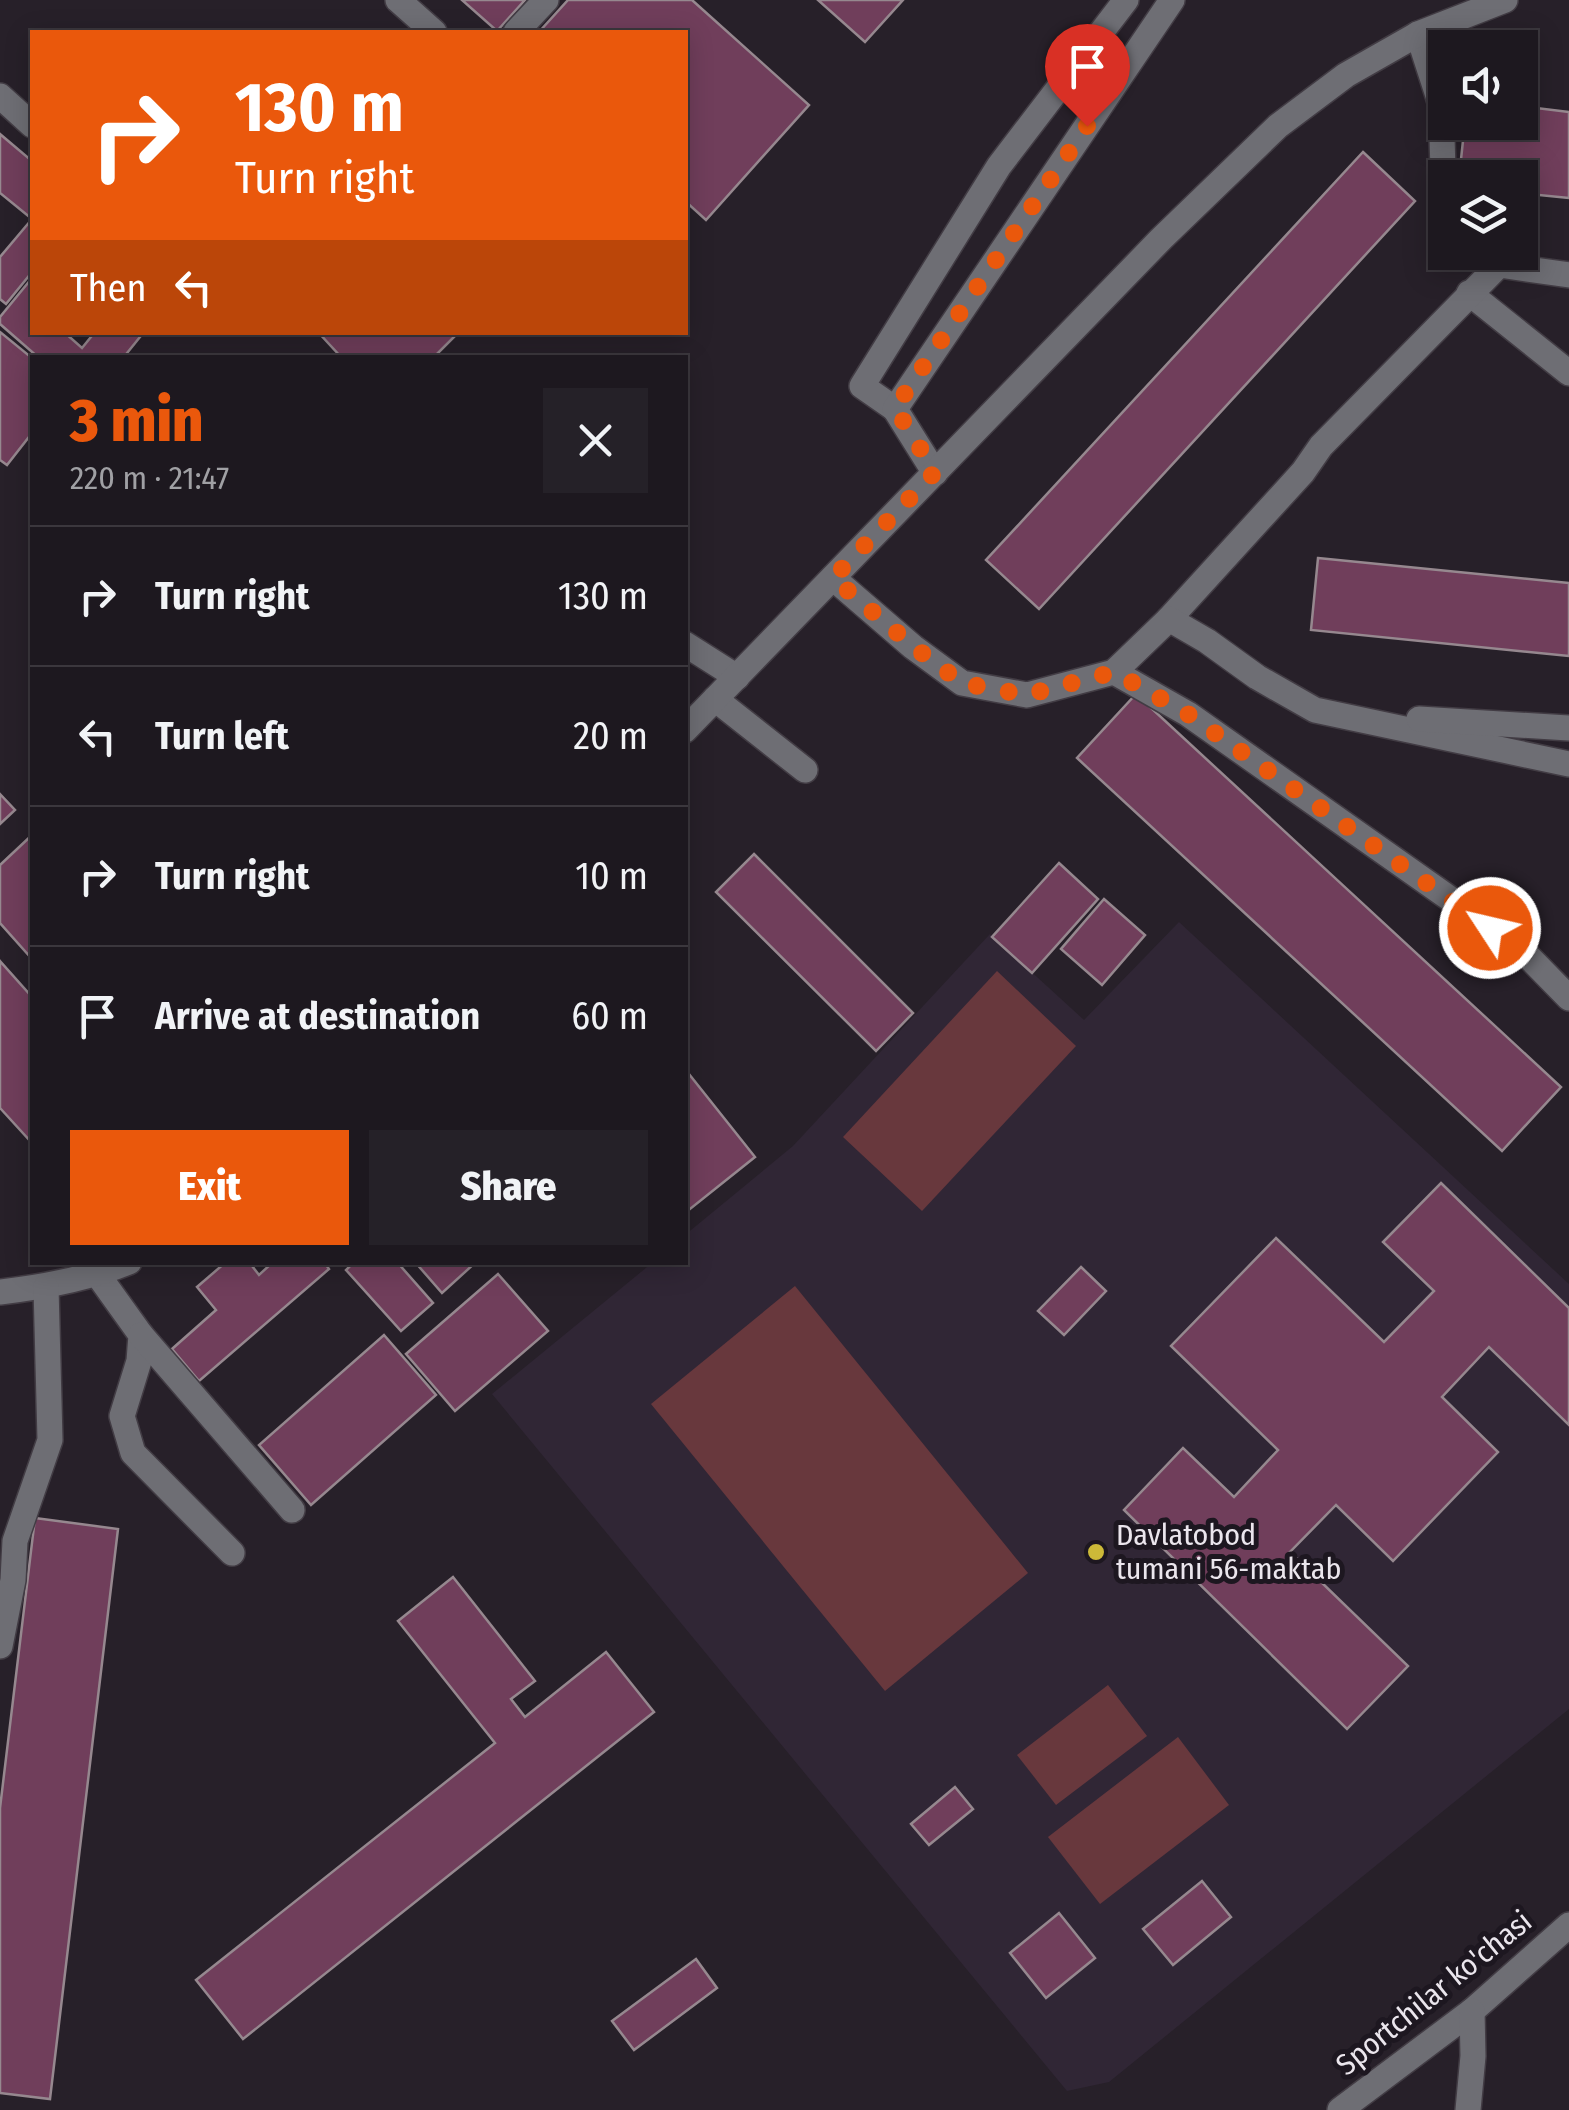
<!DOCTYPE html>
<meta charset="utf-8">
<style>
:root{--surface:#1d181f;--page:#252128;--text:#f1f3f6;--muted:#a0a0a4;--line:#3b373d;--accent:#ea580c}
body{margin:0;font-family:"Fira Sans Condensed",sans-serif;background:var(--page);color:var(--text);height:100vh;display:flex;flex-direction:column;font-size:38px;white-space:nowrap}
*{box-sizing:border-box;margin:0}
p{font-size:32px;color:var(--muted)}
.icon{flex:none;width:55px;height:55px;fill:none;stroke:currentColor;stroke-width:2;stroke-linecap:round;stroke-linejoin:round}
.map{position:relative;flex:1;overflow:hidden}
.drawer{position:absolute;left:30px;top:355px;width:658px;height:910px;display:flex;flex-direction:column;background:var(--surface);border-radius:0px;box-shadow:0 5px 25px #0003,0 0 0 2px var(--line)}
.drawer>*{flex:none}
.guide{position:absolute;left:30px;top:30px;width:658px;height:305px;border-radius:0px;box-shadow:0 5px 25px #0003,0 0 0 2px var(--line);background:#ea580c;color:#fff;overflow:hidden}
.controls{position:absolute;left:1428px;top:30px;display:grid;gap:20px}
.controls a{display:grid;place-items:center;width:110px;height:110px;border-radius:0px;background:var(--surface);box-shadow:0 5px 25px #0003,0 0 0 2px var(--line);font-size:50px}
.pin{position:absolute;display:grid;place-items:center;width:85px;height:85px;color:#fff;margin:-102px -42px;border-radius:50% 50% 50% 0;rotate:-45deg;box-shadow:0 0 10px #0007}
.pin .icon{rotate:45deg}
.me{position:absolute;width:110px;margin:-55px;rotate:305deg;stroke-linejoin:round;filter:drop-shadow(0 0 8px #0008)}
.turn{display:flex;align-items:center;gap:35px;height:210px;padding:0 40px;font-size:45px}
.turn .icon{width:130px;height:130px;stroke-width:2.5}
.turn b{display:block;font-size:70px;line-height:85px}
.then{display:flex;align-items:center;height:95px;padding:0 40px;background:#0003;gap:20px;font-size:38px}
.round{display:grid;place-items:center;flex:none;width:105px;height:105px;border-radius:0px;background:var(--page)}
.head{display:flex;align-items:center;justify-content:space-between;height:170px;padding:0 40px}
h1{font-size:60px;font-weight:800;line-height:75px;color:var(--accent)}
.primary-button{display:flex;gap:20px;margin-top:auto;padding:20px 40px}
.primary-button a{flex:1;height:115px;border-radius:0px;background:var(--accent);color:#fff;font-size:40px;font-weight:800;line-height:115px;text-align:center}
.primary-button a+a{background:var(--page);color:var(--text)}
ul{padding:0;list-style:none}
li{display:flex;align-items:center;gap:30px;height:140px;padding:0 40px;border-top:2px solid var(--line)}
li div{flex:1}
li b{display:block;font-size:38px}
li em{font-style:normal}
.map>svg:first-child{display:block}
.built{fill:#302635}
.green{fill:#68383d}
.building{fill:#703e5b;stroke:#96888f;stroke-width:2.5}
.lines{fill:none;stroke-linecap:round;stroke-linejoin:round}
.minor-casing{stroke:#423c44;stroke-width:28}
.minor{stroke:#6e6e74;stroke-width:25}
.route{stroke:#ea580c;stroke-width:18;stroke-dasharray:0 32.4}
.poi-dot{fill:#ccb938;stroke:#1d1720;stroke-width:4}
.labels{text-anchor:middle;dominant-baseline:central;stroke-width:10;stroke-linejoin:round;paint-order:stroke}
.poi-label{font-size:30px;fill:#ebe6ed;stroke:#1d1720;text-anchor:start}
.street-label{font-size:30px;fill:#ebe6ed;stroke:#1d1720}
</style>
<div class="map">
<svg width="1569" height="2110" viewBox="0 0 1569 2110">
<rect width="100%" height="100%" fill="#272029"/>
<polygon class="built" points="1179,922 1569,1284 1569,1709 1109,2082 1067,2091 492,1394 652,1263 685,1262 685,1235 793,1146 990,934 1084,1020"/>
<g class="green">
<polygon points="997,971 1076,1046 922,1211 843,1137"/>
<polygon points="795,1286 1028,1573 885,1691 651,1404"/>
<polygon points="1108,1685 1147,1736 1056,1805 1017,1755"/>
<polygon points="1178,1737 1229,1805 1100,1904 1048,1837"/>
</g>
<g class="building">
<polygon points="462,0 525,0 497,31"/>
<polygon points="568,0 692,0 809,105 706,220 685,201 685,32 539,32"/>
<polygon points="818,0 903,0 865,42"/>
<polygon points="1520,106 1569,112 1569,198 1520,193 1520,178 1459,178 1465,122 1520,122"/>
<polygon points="0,134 32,161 32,272 6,304 0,299 0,257 32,219 0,193"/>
<polygon points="1363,152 1415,201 1039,609 986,560"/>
<polygon points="32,278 32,332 64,332 82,348 95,332 144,332 123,358 39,358 0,324 0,317"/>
<polygon points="0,332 32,358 32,433 7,465 0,460"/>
<polygon points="318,332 459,332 433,358 342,358"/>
<polygon points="1318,558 1569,583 1569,656 1311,630"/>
<polygon points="1136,694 1561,1087 1502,1151 1077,758"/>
<polygon points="0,794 15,810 0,824"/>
<polygon points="32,835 32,959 0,923 0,865"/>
<polygon points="754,854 913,1013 876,1051 716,892"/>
<polygon points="1059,863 1098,899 1032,973 992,937"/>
<polygon points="1104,899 1145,935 1102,985 1061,949"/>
<polygon points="0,961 32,997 32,1143 0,1108"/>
<polygon points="685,1069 755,1157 685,1213"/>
<polygon points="1441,1183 1569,1308 1569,1425 1489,1347 1442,1397 1498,1452 1393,1561 1336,1505 1290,1552 1408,1666 1347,1729 1124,1510 1183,1448 1234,1497 1278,1450 1171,1346 1276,1238 1384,1342 1434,1291 1383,1242"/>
<polygon points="226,1262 249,1262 259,1275 273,1262 324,1262 329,1269 199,1381 172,1349 216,1310 197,1287"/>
<polygon points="354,1262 397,1262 433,1303 401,1331 346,1270"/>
<polygon points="415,1262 476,1262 442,1293"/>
<polygon points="1081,1267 1106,1291 1064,1335 1038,1311"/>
<polygon points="498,1274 548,1331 455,1411 406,1354"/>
<polygon points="384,1335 436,1395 311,1505 259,1445"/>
<polygon points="35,1518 118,1529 50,2099 0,2093 0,1808"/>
<polygon points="453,1577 535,1681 511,1699 525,1717 606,1652 654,1712 243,2039 196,1980 495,1743 398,1621"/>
<polygon points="955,1787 973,1809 929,1845 911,1824"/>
<polygon points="1202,1881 1231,1917 1173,1965 1143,1929"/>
<polygon points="1059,1913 1095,1958 1046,1998 1010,1953"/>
<polygon points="696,1959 717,1988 634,2050 612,2021"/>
</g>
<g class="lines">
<g class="minor-casing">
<g id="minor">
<polyline points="398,0 434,32"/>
<polyline points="516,32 546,0"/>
<polyline points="1418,34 1441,105 1443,170 1446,178"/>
<polyline points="0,96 32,125"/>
<polyline points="1499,265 1569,275"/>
<polyline points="1469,293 1569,373"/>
<polyline points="895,409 862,386 999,166 1126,0"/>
<polyline points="935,473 895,409 1172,0"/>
<polyline points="833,578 913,647 962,683 1027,695 1114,672 1188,714 1520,948 1569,998"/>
<polyline points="1169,619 1303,472 1321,446 1499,265 1490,252"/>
<polyline points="685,644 737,677"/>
<polyline points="1114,672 1169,619 1207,641 1257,677 1315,710 1569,764"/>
<polyline points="715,699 805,770"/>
<polyline points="1419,719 1569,728"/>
<polyline points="685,730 1161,239 1278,126 1346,75 1418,34 1505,0"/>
<polyline points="98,1275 141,1335 139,1361 122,1416 133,1453 232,1553"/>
<path d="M 0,1292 C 45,1287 87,1279 129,1262"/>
<polyline points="141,1335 292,1510"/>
<polyline points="0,1646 13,1580 15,1541 50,1440 46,1287"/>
<polyline points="1340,2110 1472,2011 1569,1925"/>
<polyline points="1468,2110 1473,2056 1472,2011"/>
</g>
</g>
<use href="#minor" class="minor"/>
</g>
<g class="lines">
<polyline class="route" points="1087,126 895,408 935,472 833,578 914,647 962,683 1026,695 1114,672 1188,714 1490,928"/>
</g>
<circle class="poi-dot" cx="1096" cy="1552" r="10"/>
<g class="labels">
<g class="poi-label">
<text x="1116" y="1535">Davlatobod<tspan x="1116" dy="34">tumani 56-maktab</tspan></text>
</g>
<g class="street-label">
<text transform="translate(1434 1993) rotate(-39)">Sportchilar ko'chasi</text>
</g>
</g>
</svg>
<div class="controls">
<a><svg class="icon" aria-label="sound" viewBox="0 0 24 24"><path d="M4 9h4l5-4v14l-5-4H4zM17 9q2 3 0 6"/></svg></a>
<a><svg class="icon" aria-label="layers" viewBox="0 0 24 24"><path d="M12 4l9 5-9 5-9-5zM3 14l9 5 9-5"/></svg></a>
</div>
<div class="pin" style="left:1087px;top:126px;background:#d93025"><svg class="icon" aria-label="arrive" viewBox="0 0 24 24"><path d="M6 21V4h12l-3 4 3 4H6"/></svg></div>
<svg class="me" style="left:1490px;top:928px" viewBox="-20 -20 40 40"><circle r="17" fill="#ea580c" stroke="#fff" stroke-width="3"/><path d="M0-11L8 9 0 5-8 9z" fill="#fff"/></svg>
<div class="guide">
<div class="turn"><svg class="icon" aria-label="right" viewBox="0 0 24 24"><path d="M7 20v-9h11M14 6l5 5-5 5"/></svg><div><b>130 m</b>Turn right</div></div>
<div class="then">Then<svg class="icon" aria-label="left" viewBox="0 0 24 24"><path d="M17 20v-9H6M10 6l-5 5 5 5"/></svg></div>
</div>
<section class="drawer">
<div class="head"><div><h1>3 min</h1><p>220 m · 21:47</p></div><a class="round"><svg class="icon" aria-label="close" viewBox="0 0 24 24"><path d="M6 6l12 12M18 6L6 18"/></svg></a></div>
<ul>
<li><svg class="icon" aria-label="right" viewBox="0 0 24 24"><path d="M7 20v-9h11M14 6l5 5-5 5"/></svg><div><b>Turn right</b></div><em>130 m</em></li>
<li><svg class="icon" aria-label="left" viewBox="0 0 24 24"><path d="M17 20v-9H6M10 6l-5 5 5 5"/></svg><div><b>Turn left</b></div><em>20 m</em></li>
<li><svg class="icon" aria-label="right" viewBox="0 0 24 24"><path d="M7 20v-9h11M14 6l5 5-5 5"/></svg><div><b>Turn right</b></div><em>10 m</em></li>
<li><svg class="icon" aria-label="arrive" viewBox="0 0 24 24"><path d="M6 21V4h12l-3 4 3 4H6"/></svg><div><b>Arrive at destination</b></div><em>60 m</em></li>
</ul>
<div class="primary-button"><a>Exit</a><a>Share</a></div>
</section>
</div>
